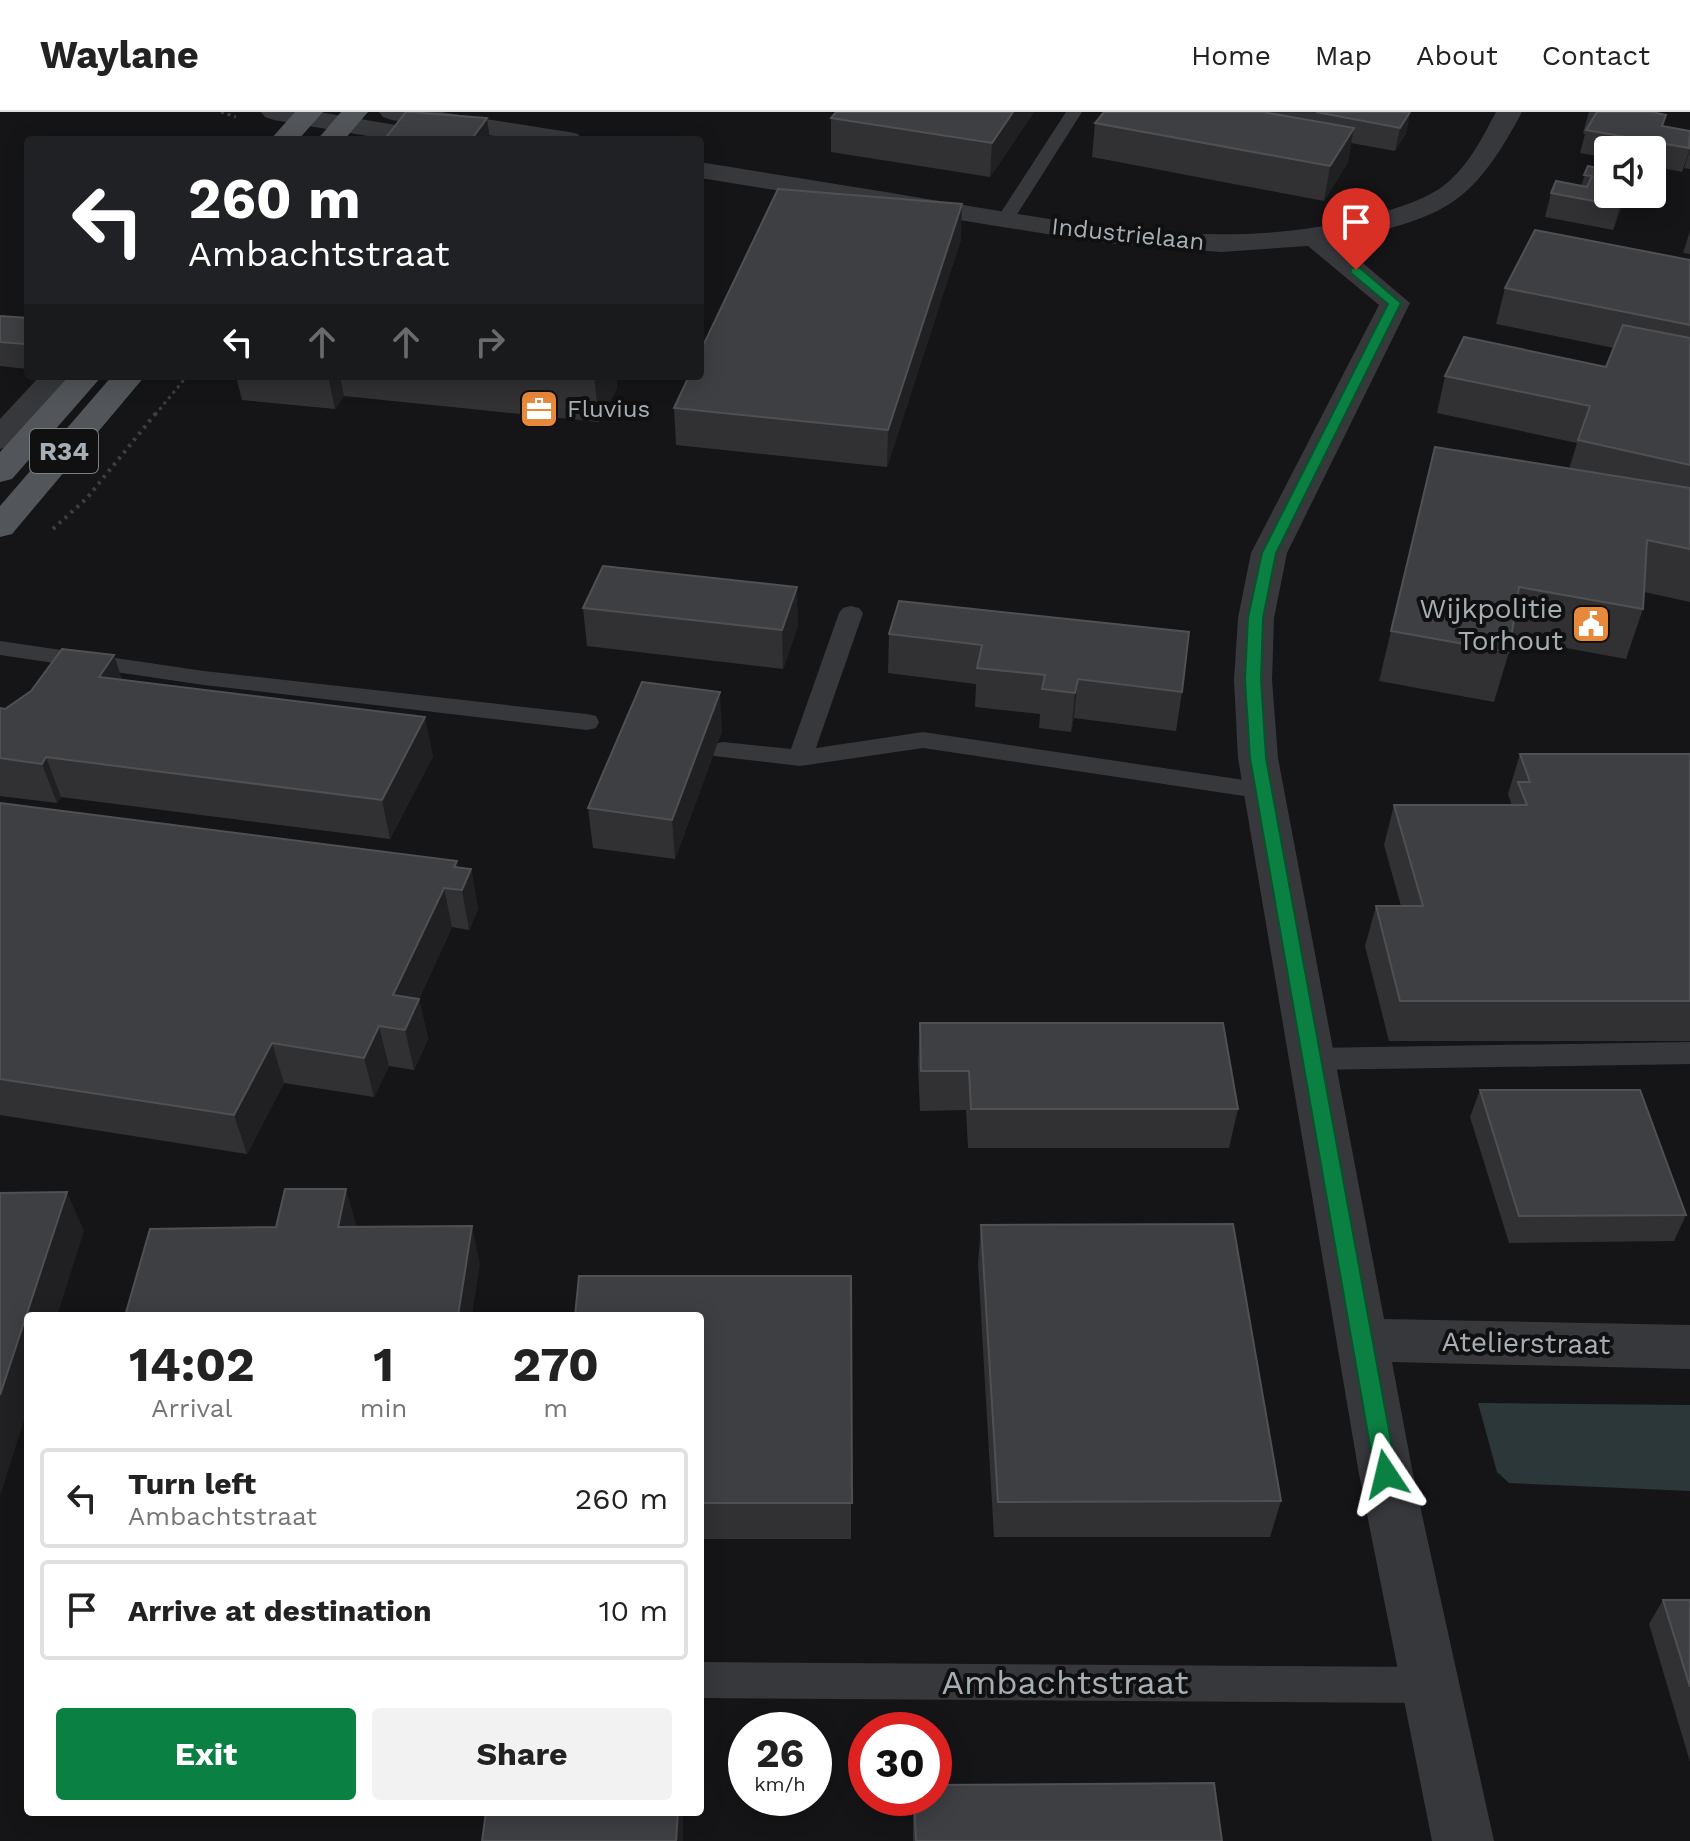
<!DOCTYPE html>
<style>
:root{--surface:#fff;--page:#f2f2f2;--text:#222;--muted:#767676;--line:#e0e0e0;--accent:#0b8043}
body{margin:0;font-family:"Work Sans",sans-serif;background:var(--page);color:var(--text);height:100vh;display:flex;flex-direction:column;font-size:30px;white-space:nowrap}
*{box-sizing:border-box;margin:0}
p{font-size:26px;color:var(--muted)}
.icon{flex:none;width:44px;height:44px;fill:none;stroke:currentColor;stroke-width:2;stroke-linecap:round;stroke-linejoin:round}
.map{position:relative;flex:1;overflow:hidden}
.panel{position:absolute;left:24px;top:1200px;width:680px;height:504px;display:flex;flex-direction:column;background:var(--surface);border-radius:8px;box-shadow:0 4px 20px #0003}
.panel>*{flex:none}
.hud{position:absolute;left:24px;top:24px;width:680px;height:244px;border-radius:8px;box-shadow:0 4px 20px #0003;background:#202124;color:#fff;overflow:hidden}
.fabs{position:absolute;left:1594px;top:24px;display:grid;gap:16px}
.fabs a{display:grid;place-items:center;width:72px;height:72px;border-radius:8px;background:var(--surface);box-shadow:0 4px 20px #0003;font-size:40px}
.speed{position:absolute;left:728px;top:1600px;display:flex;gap:16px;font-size:40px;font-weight:700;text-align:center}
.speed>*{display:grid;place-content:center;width:104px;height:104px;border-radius:50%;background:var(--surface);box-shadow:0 4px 20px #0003;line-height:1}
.speed small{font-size:20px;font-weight:400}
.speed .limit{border:12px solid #d22;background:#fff;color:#111}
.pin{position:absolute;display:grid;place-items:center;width:68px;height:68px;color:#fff;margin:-82px -34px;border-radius:50% 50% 50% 0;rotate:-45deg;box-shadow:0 0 8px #0007}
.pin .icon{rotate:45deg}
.me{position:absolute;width:88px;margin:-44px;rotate:350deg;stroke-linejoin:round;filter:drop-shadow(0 0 6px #0008)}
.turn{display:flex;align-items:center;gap:28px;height:168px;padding:0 32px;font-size:36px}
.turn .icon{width:104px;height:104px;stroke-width:2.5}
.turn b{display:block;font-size:56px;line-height:68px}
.lanes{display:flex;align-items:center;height:76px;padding:0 32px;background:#0003;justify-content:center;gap:40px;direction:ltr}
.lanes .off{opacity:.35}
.eta{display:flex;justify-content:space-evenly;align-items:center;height:136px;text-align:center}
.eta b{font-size:48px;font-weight:700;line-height:56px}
.button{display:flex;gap:16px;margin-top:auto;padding:16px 32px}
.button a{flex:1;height:92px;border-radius:8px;background:var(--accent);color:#fff;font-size:32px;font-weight:700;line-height:92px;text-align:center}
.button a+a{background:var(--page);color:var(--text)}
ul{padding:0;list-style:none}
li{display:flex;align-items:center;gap:24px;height:100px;margin:0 16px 12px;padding:0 16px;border:4px solid var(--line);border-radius:8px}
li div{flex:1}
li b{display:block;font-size:30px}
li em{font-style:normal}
header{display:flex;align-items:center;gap:48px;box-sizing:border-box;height:112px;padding:0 40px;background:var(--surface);border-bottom:2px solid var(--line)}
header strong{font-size:38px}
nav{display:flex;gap:44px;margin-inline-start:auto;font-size:28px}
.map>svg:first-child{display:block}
.water{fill:#2c373a}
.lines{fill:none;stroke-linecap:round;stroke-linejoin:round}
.path-far1{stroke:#3c3f42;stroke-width:3;stroke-dasharray:3 4;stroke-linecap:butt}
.path{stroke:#3c3f42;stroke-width:4;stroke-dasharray:3 5;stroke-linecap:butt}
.service{fill:#36383b;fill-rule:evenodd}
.minor{fill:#36383b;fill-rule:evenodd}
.primary{fill:#52565a;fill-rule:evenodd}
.wall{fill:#313134}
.shaded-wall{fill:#202022}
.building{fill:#3e3f42;stroke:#4e5054;stroke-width:2}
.route{fill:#0b8043;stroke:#07532c;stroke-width:2}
.labels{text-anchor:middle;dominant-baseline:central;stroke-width:8;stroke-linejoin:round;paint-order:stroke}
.far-street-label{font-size:24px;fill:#a7afb6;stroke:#101011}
.far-poi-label{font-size:24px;fill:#a7afb6;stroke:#101011;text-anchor:start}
.shield{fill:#101011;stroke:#7a7f84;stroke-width:2}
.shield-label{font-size:26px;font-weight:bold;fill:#a7afb6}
.poi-label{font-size:28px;fill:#a7afb6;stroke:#101011;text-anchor:end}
.street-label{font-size:28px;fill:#a7afb6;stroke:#101011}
.near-street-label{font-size:34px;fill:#a7afb6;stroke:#101011}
</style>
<header>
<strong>Waylane</strong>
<nav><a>Home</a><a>Map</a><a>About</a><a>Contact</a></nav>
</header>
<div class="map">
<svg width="1690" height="1729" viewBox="0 0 1690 1729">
<rect width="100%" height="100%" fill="#151517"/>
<polygon class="water" points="1478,1291 1690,1293 1690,1379 1509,1371 1497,1360"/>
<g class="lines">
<g class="path-far1">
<polyline points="221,0 236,5"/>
<polyline points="155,303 187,264"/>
</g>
<polyline class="path" points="53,417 87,386 156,301"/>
<g class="service">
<polygon points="1066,0 1082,0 1011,112 999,112 996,108"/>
<polygon points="851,494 859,496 863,501 816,636 923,620 1264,671 1273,673 1277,679 1273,685 1264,687 923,636 800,654 714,644 711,638 714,632 723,630 791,637 839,501 843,496"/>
<polygon points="0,529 204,559 587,602 596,604 599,610 596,616 587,618 204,573 0,543"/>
<polygon points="1690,930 1690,952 1313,958 1303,955 1298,947 1303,939 1313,936"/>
<polygon points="700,1550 1430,1555 1443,1560 1449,1573 1443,1586 1430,1591 700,1586"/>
</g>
<g class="minor">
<polygon points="261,0 319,0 425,18 434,20 438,26 391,28 274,8 265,5"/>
<polygon points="379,0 441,0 569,20 578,22 582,28 519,28 392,8 383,5"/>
<path d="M 1496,0 L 1522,0 C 1469,99 1443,103 1338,130 L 1410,191 L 1287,441 L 1274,506 L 1272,568 L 1278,646 L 1384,1207 L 1690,1213 L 1690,1257 L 1392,1250 L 1413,1362 L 1494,1729 L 1432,1729 L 1359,1362 L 1238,646 L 1234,568 L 1238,506 L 1251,441 L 1379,193 L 1308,134 L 1221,140 L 1102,131 L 700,66 L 700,50 C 776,63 852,74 927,87 C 1071,110 1221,143 1365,105 C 1390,98 1417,91 1439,77 C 1466,59 1481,28 1496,0 Z"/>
<polygon points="40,264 73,264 12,334 0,337 0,307"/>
</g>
<g class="primary">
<polygon points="295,0 323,0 298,28 270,28"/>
<polygon points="341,0 368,0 344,28 317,28"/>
<polygon points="69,264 102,264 12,367 0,370 0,340"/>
<polygon points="112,264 145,264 12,422 0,425 0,394"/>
</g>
</g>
<g class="wall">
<polygon points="836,0 1034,0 990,65 831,40 831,6"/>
<polygon points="1104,0 1410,0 1406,21 1395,39 1351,31 1348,50 1324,89 1092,45 1095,11"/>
<polygon points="1589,0 1652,0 1663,14 1690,19 1690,37 1682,60 1652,54 1652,38 1608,38 1608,46 1580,41 1585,22 1583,21"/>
<polygon points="1690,38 1690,57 1684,56"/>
<polygon points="1588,54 1627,82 1613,118 1545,105 1551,81 1581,74"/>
<polygon points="1690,119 1690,142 1683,141"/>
<polygon points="961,127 887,355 676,333 674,296"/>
<polygon points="1690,148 1690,490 1644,480 1643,497 1626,547 1511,526 1509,540 1494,590 1379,569 1435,335 1569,357 1577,331 1437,301 1445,264 1606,255 1614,236 1496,212 1505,176"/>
<polygon points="0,204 28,206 28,257 0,254"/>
<polygon points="236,264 616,264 617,276 599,310 344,284 335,297 242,288"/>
<polygon points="899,489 1182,580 1176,619 1074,606 1071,620 1039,616 1040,602 975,595 976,572 888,561 889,522"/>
<polygon points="583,496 798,514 783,557 587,534"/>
<polygon points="123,568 433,644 390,727 61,685 57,691 0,684 0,596 5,597"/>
<polygon points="722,619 675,747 593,736 588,696"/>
<polygon points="1520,642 1690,642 1690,929 1389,929 1365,834 1376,794 1401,794 1384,733 1394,693 1510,693 1511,691 1508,682"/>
<polygon points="0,691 471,757 478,797 469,818 452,815 419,887 428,927 414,958 389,954 374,985 284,971 247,1042 0,1003"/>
<polygon points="920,911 1238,997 1229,1036 968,1036 966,998 920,999 918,951"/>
<polygon points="1480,978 1686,1103 1674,1129 1509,1131 1470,1005"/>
<polygon points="981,1113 1281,1389 1270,1425 994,1425 978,1152"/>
<polygon points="851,1164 851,1427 700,1427 700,1204"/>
<polygon points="1663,1488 1690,1488 1690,1650 1649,1512"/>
<polygon points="913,1686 934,1686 1222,1729 913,1729"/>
</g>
<g class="shaded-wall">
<polygon points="1013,0 1034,0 990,65 992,31"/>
<polygon points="1410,0 1406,21 1395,39 1400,16"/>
<polygon points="487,6 490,28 471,28"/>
<polygon points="1354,16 1348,50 1324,89 1330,54"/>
<polygon points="1624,82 1627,82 1613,118 1620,94"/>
<polygon points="962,92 961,127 887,355 888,318"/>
<polygon points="28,228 28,246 24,232"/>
<polygon points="328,264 340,264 344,284 335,297"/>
<polygon points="594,264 616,264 617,276 599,310"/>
<polygon points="797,475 798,514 783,557 782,518"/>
<polygon points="114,543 127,582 99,565"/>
<polygon points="1078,567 1074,606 1071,620 1075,581"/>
<polygon points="720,580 722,619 675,747 672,708"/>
<polygon points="425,605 433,644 390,727 382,688"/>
<polygon points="46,645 61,685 57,691 42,652"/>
<polygon points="457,749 462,777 471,757 478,797 469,818 462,778 454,755"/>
<polygon points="444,776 452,815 405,918 393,883"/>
<polygon points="419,887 428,927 414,958 405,918"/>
<polygon points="379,914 389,954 374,985 364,946"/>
<polygon points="272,931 284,971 247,1042 234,1003"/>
<polygon points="346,1077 357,1115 338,1115"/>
<polygon points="67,1080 84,1119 57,1204 28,1204 28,1296 0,1384 0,1283"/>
<polygon points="472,1114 480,1152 472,1204 458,1204"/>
<polygon points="678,1700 683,1700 683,1729 676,1729"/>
</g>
<g class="building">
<polygon points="406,0 410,0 487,6 471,28 384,28"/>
<polygon points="836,0 1013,0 992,31 831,6"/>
<polygon points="1104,0 1263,0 1354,16 1330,54 1095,11"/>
<polygon points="1316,0 1410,0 1400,16"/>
<polygon points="1597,0 1652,0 1666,3 1662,14 1690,19 1689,36 1586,18"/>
<polygon points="1588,54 1608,58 1608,82 1624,82 1620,94 1551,81 1556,69 1587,75 1592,64 1584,63"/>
<polygon points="778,77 962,92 888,318 674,296 689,264 700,264 700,240"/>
<polygon points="1535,118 1690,148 1690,213 1505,176"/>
<polygon points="0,204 28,206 28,228 24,232 0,230"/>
<polygon points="1623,213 1690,226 1690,353 1578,328 1590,294 1445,264 1464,225 1606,255"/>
<polygon points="1435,335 1690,376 1690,437 1647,428 1643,497 1519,475 1509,540 1391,519"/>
<polygon points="603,454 797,475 782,518 583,496"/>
<polygon points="899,489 1189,520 1182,580 1078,567 1075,581 1042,577 1045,563 977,556 982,533 889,522"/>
<polygon points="62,537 114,543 99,565 425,605 382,688 46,645 42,652 0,646 0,596 5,597 31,579"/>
<polygon points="642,570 720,580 672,708 588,696"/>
<polygon points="1520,642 1690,642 1690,889 1400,889 1376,794 1423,794 1394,693 1527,693 1518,670 1530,670"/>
<polygon points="0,691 457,749 454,755 471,757 462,778 444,776 393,883 419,887 405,918 379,914 364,946 272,931 234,1003 0,967"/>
<polygon points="920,911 1223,911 1238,997 971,997 969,959 921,959"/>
<polygon points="1480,978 1640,978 1686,1103 1519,1104"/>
<polygon points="285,1077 346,1077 338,1115 472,1114 458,1204 125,1204 150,1117 276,1115"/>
<polygon points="67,1080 0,1283 0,1081"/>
<polygon points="1233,1112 1281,1389 998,1390 981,1113"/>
<polygon points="579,1164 851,1164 852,1391 700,1391 700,1204 575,1204"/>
<polygon points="1663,1488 1690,1488 1690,1575"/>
<polygon points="1214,1671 1222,1729 916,1729 914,1686 934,1686 934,1673"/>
<polygon points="486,1700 678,1700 676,1729 482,1729"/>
</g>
<polygon class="route" points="1351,156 1360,156 1401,191 1276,441 1263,506 1261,568 1266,646 1397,1362 1394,1369 1386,1372 1378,1369 1375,1362 1250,646 1245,568 1248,506 1262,441 1388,192 1351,161"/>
<defs>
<g id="office-square" transform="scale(2)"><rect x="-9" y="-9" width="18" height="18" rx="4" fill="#e8883b" stroke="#101011"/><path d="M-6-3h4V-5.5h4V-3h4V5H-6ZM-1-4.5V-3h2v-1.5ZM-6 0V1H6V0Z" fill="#fff"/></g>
<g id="civic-square" transform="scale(2)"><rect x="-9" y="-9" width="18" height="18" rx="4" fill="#e8883b" stroke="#101011"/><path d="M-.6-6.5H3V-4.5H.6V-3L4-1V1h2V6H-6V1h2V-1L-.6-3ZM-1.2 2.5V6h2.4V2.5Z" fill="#fff"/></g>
</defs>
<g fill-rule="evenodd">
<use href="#office-square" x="539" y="297"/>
<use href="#civic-square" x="1591" y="512"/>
</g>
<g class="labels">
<g class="far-street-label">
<text transform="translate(1128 122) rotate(6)">Industrielaan</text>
</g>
<g class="far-poi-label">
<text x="567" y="297">Fluvius</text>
</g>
<rect class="shield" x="30" y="317" width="68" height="44" rx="6"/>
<g class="shield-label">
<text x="64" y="339">R34</text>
</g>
<g class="poi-label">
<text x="1563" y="496">Wijkpolitie<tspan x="1563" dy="32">Torhout</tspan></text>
</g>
<g class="street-label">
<text transform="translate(1526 1231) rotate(1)">Atelierstraat</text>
</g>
<g class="near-street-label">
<text x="1065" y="1570">Ambachtstraat</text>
</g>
</g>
</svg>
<div class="fabs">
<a><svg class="icon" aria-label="sound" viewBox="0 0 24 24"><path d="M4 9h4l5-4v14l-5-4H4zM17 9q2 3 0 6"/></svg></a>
</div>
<div class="speed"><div>26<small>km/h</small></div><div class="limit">30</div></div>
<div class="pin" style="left:1356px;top:158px;background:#d93025"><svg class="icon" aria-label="arrive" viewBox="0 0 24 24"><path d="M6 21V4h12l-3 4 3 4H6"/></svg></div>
<svg class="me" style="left:1386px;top:1362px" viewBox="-20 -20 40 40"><path d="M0-17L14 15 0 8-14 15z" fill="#0b8043" stroke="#fff" stroke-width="4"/></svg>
<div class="hud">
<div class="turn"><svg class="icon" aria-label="left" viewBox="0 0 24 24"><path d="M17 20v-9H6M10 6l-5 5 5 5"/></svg><div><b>260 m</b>Ambachtstraat</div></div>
<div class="lanes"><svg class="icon" aria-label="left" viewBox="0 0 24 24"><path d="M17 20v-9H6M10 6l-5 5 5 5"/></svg><svg class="icon off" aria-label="ahead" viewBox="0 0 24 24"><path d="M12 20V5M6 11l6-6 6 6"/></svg><svg class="icon off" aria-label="ahead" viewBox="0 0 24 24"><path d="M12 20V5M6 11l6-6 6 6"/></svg><svg class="icon off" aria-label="right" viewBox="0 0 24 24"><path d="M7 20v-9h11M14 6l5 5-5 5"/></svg></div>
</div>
<section class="panel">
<div class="eta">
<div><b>14:02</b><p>Arrival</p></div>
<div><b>1</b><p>min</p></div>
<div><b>270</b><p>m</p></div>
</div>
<ul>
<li><svg class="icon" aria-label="left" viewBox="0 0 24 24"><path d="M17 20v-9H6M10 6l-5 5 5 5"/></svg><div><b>Turn left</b><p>Ambachtstraat</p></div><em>260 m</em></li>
<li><svg class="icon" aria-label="arrive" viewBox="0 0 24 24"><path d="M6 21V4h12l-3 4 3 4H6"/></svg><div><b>Arrive at destination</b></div><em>10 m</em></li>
</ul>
<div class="button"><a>Exit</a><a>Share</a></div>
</section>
</div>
